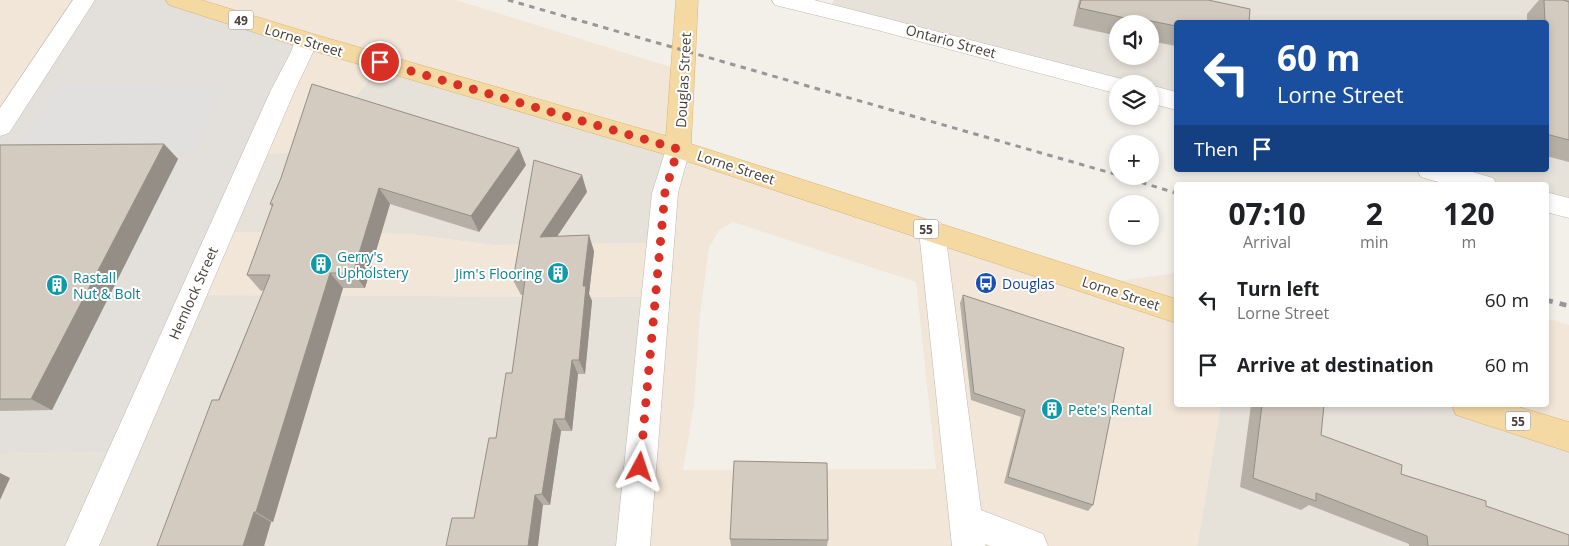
<!DOCTYPE html>
<meta charset="utf-8">
<style>
:root{--surface:#fff;--page:#f6f6f6;--text:#202124;--muted:#757577}
body{margin:0;font-family:"Open Sans",sans-serif;background:var(--page);color:var(--text);height:100vh;display:flex;flex-direction:column;font-size:19px;white-space:nowrap}
*{box-sizing:border-box;margin:0}
p{font-size:16px;color:var(--muted)}
.icon{flex:none;width:28px;height:28px;fill:none;stroke:currentColor;stroke-width:2;stroke-linecap:round;stroke-linejoin:round}
.map{position:relative;flex:1;overflow:hidden}
.panel{position:absolute;left:1174px;top:182px;width:375px;height:225px;display:flex;flex-direction:column;background:var(--surface);border-radius:5px;box-shadow:0 2px 8px #0003}
.panel>*{flex:none}
.guide{position:absolute;left:1174px;top:20px;width:375px;height:152px;border-radius:5px;box-shadow:0 2px 8px #0003;background:#1a4fa0;color:#fff;overflow:hidden}
.buttons{position:absolute;left:1109px;top:15px;display:grid;gap:10px}
.buttons a{display:grid;place-items:center;width:50px;height:50px;border-radius:50%;background:var(--surface);box-shadow:0 2px 8px #0003;font-size:25px}
.pin{position:absolute;display:grid;place-items:center;width:42px;height:42px;color:#fff;margin:-21px;border:2px solid #fff;border-radius:50%;box-shadow:0 1px 5px #0007}
.me{position:absolute;width:55px;margin:-28px;rotate:5deg;stroke-linejoin:round;filter:drop-shadow(0 0 4px #0008)}
.turn{display:flex;align-items:center;gap:18px;height:105px;padding:0 20px;font-size:22px}
.turn .icon{width:65px;height:65px;stroke-width:2.5}
.turn b{display:block;font-size:35px;line-height:42px}
.then{display:flex;align-items:center;height:48px;padding:0 20px;background:#0003;gap:10px;font-size:19px}
.eta{display:flex;justify-content:space-evenly;align-items:center;height:85px;text-align:center}
.eta b{font-size:30px;font-weight:700;line-height:35px}
ul{padding:0;list-style:none}
li{display:flex;align-items:center;gap:15px;height:65px;padding:0 20px}
li div{flex:1}
li b{display:block;font-size:19px}
li em{font-style:normal}
.map>svg:first-child{display:block}
.residential{fill:#e6e1d9;fill-rule:evenodd}
.commercial{fill:#f2e6d8;fill-rule:evenodd}
.industrial{fill:#e3dfdb}
.parking{fill:#e2e0de}
.lines{fill:none;stroke-linecap:round;stroke-linejoin:round}
.minor-casing{stroke:#beb7ad;stroke-width:1}
.major-casing{stroke:#d7b574;stroke-width:1}
.minor{fill:#fff;fill-rule:evenodd}
.major{fill:#f4d9a2;fill-rule:evenodd}
.rail-far1{stroke:#979797;stroke-width:3;stroke-dasharray:5.5 5.5;stroke-linecap:butt}
.rail{stroke:#979797;stroke-width:4.5;stroke-dasharray:7 7;stroke-linecap:butt}
.wall{fill:#b6afa5}
.shaded-wall{fill:#948e86}
.building{fill:#d4cbc0;stroke:#948e86}
.route{stroke:#d93025;stroke-width:9;stroke-dasharray:0 16.2}
.labels{text-anchor:middle;dominant-baseline:central;stroke-width:4;stroke-linejoin:round;paint-order:stroke}
.shield{fill:#fff;stroke:#7e7974;stroke-width:1}
.shield-label{font-size:12px;font-weight:bold;fill:#464039}
.street-label{font-size:14px;fill:#464039;stroke:#fff}
.culture-label{font-size:14px;fill:#0d838f;stroke:#fff;text-anchor:start}
.transit-label{font-size:14px;fill:#164399;stroke:#fff;text-anchor:start}
</style>
<div class="map">
<svg width="1569" height="546" viewBox="0 0 1569 546">
<rect width="100%" height="100%" fill="#f3f0ea"/>
<g class="residential">
<path d="M 834,0 L 1569,0 L 1569,207 L 1546,200 L 1546,185 L 1491,185 L 1436,170 L 1546,170 L 1546,22 L 1176,22 L 1176,100 L 1150,93 L 1150,84 L 1118,84 L 829,9 ZM 1118,24 L 1150,24 L 1150,56 L 1118,56 Z"/>
<polygon points="384,61 676,145 658,243 493,245 408,234 218,232 253,154 346,108"/>
<polygon points="189,295 653,297 630,546 0,546 0,454 119,452"/>
<polygon points="1221,405 1475,405 1569,434 1569,546 1197,546"/>
</g>
<g class="commercial">
<polygon points="0,0 84,0 0,123"/>
<path d="M 185,0 L 456,0 L 677,69 L 676,145 L 1103,283 L 1176,273 L 1176,405 L 1221,405 L 1197,546 L 630,546 L 653,297 L 189,295 L 218,232 L 408,234 L 493,245 L 658,243 L 675,145 L 384,61 L 307,153 L 253,154 ZM 733,222 L 916,282 L 936,469 L 683,470 L 694,404 L 700,315 L 709,248 L 719,230 Z"/>
<polygon points="1546,318 1569,325 1569,434 1475,405 1546,405"/>
</g>
<polygon class="industrial" points="84,0 185,0 305,38 119,452 0,454 0,123"/>
<polygon class="parking" points="225,84 194,151 15,155 58,86"/>
<g class="lines">
<g class="minor-casing">
<g id="minor">
<polygon points="73,0 95,0 9,133 0,136 0,108"/>
<polygon points="772,0 814,0 1118,78 1126,80 1128,84 1118,84 1118,94 877,30 783,7 775,5"/>
<polygon points="305,32 313,34 316,40 313,52 295,90 99,546 65,546 271,90 291,52 297,34"/>
<polygon points="1150,85 1176,92 1176,110 1150,103"/>
<polygon points="678,140 687,142 690,149 678,193 650,546 616,546 652,193 666,149 669,142"/>
<polygon points="1417,170 1466,170 1493,178 1497,185 1448,185 1421,177"/>
<polygon points="1546,192 1569,198 1569,218 1546,212"/>
<polygon points="932,220 941,223 945,231 981,510 1043,534 1048,546 990,546 985,544 986,546 952,546 919,231 923,223"/>
</g>
</g>
<g class="major-casing">
<g id="major">
<polygon points="166,0 201,0 313,34 666,136 676,0 698,0 691,144 1176,299 1176,323 674,157 297,46 169,5"/>
<polygon points="1452,405 1512,405 1569,422 1569,452 1456,415"/>
</g>
</g>
<use href="#minor" class="minor"/>
<use href="#major" class="major"/>
<g class="rail-far1">
<polyline points="508,0 1118,175"/>
<polyline points="1120,176 1176,193"/>
</g>
<polyline class="rail" points="1546,300 1569,306"/>
</g>
<g class="wall">
<polygon points="1079,0 1208,0 1176,22 1176,46 1150,41 1150,24 1118,24 1118,36 1073,26"/>
<polygon points="1539,0 1569,0 1569,162 1546,156 1546,22 1527,22 1527,14"/>
<polygon points="164,144 178,159 52,410 0,411 0,145"/>
<polygon points="526,165 479,232 390,204 365,288 343,288 273,522 271,522 264,546 157,546 264,290 261,291 247,275 272,207 270,204"/>
<polygon points="587,192 557,236 594,251 589,294 592,301 585,374 578,374 572,431 561,431 550,505 543,505 474,518 496,438 512,373 523,295 521,295 513,280"/>
<polygon points="963,295 1093,505 1088,511 1004,483 1021,417 971,400 960,303"/>
<polygon points="1251,405 1324,405 1321,435 1401,474 1486,506 1569,546 1409,546 1409,544 1309,505 1301,510 1240,487"/>
<polygon points="730,539 828,540 827,546 731,546"/>
</g>
<g class="shaded-wall">
<polygon points="164,144 178,159 52,410 31,399"/>
<polygon points="519,148 526,165 479,232 471,216"/>
<polygon points="582,175 587,192 546,253 540,237"/>
<polygon points="379,188 390,204 365,288 353,273"/>
<polygon points="589,235 594,251 589,294 592,301 585,374 579,360 583,286"/>
<polygon points="330,273 343,288 273,522 256,512"/>
<polygon points="572,360 578,374 572,431 565,419"/>
<polygon points="554,419 561,431 550,505 542,494"/>
<polygon points="0,473 10,478 0,500"/>
<polygon points="535,495 543,505 538,546 528,546"/>
<polygon points="254,512 271,522 264,546 243,546"/>
</g>
<g class="building">
<polygon points="1081,0 1208,0 1250,9 1249,22 1176,22 1176,26 1131,17 1130,19 1079,8"/>
<polygon points="1544,0 1563,0 1569,2 1569,140 1546,134 1546,22 1545,22"/>
<polygon points="312,84 519,148 471,216 379,188 353,273 330,273 256,512 254,512 243,546 157,546 212,400 219,400 270,275 247,275 273,204 270,204 281,178"/>
<polygon points="164,144 31,399 0,399 0,145"/>
<polygon points="534,160 582,175 540,237 589,235 583,286 586,286 579,360 572,360 565,419 554,419 542,494 535,495 528,546 446,546 452,518 474,518 489,438 496,438 506,373 512,373 525,280 513,280"/>
<polygon points="963,295 1124,348 1093,505 1008,477 1025,410 974,393"/>
<polygon points="1262,405 1324,405 1321,435 1402,465 1401,474 1486,501 1486,506 1569,535 1569,546 1428,546 1427,536 1316,493 1316,501 1253,478"/>
<polygon points="734,461 827,463 828,540 730,539"/>
</g>
<g class="lines">
<polyline class="route" points="380,62 678,149 665,192 640,467"/>
</g>
<defs>
<g id="building-disc" transform="scale(1.125)"><circle r="9.5" fill="#0f9aa8" stroke="#fff"/><path d="M-4-6H4V6H1V3H-1V6H-4ZM-2.5-4.3h1.7v1.8h-1.7ZM.8-4.3h1.7v1.8H.8ZM-2.5-1h1.7V.8h-1.7ZM.8-1h1.7V.8H.8Z" fill="#fff"/></g>
<g id="bus-disc" transform="scale(1.125)"><circle r="9.5" fill="#1a4fb4" stroke="#fff"/><path d="M-5-6H5V4H4V6H2V4H-2V6H-4V4H-5ZM-3.5-4V0h7V-4ZM-3.5 1.2v1.5H-2V1.2ZM2 1.2v1.5H3.5V1.2Z" fill="#fff"/></g>
</defs>
<g fill-rule="evenodd">
<use href="#building-disc" x="321" y="264"/>
<use href="#building-disc" x="558" y="273"/>
<use href="#bus-disc" x="986" y="283"/>
<use href="#building-disc" x="57" y="285"/>
<use href="#building-disc" x="1052" y="409"/>
</g>
<g class="labels">
<g class="shield">
<rect x="228.5" y="10.5" width="25" height="19" rx="4"/>
<rect x="913.5" y="219.5" width="25" height="19" rx="4"/>
<rect x="1505.5" y="411.5" width="25" height="19" rx="4"/>
</g>
<g class="shield-label">
<text x="241" y="20">49</text>
<text x="926" y="229">55</text>
<text x="1518" y="421">55</text>
</g>
<g class="street-label">
<text transform="translate(304 40) rotate(17)">Lorne Street</text>
<text transform="translate(951 41) rotate(15)">Ontario Street</text>
<text transform="translate(683 80) rotate(-87)">Douglas Street</text>
<text transform="translate(736 167) rotate(18)">Lorne Street</text>
<text transform="translate(193 293) rotate(-66)">Hemlock Street</text>
<text transform="translate(1121 293) rotate(18)">Lorne Street</text>
</g>
<g class="culture-label">
<text x="337" y="256">Gerry's<tspan x="337" dy="16">Upholstery</tspan></text>
<text x="542" y="273" text-anchor="end">Jim's Flooring</text>
<text x="73" y="277">Rastall<tspan x="73" dy="16">Nut &amp; Bolt</tspan></text>
<text x="1068" y="409">Pete's Rental</text>
</g>
<g class="transit-label">
<text x="1002" y="283">Douglas</text>
</g>
</g>
</svg>
<div class="buttons">
<a><svg class="icon" aria-label="sound" viewBox="0 0 24 24"><path d="M4 9h4l5-4v14l-5-4H4zM17 9q2 3 0 6"/></svg></a>
<a><svg class="icon" aria-label="layers" viewBox="0 0 24 24"><path d="M12 4l9 5-9 5-9-5zM3 14l9 5 9-5"/></svg></a>
<a>+</a>
<a>−</a>
</div>
<div class="pin" style="left:380px;top:62px;background:#d93025"><svg class="icon" aria-label="arrive" viewBox="0 0 24 24"><path d="M6 21V4h12l-3 4 3 4H6"/></svg></div>
<svg class="me" style="left:640px;top:467px" viewBox="-20 -20 40 40"><path d="M0-17L14 15 0 8-14 15z" fill="#d93025" stroke="#fff" stroke-width="4"/></svg>
<div class="guide">
<div class="turn"><svg class="icon" aria-label="left" viewBox="0 0 24 24"><path d="M17 20v-9H6M10 6l-5 5 5 5"/></svg><div><b>60 m</b>Lorne Street</div></div>
<div class="then">Then<svg class="icon" aria-label="arrive" viewBox="0 0 24 24"><path d="M6 21V4h12l-3 4 3 4H6"/></svg></div>
</div>
<section class="panel">
<div class="eta">
<div><b>07:10</b><p>Arrival</p></div>
<div><b>2</b><p>min</p></div>
<div><b>120</b><p>m</p></div>
</div>
<ul>
<li><svg class="icon" aria-label="left" viewBox="0 0 24 24"><path d="M17 20v-9H6M10 6l-5 5 5 5"/></svg><div><b>Turn left</b><p>Lorne Street</p></div><em>60 m</em></li>
<li><svg class="icon" aria-label="arrive" viewBox="0 0 24 24"><path d="M6 21V4h12l-3 4 3 4H6"/></svg><div><b>Arrive at destination</b></div><em>60 m</em></li>
</ul>
</section>
</div>
